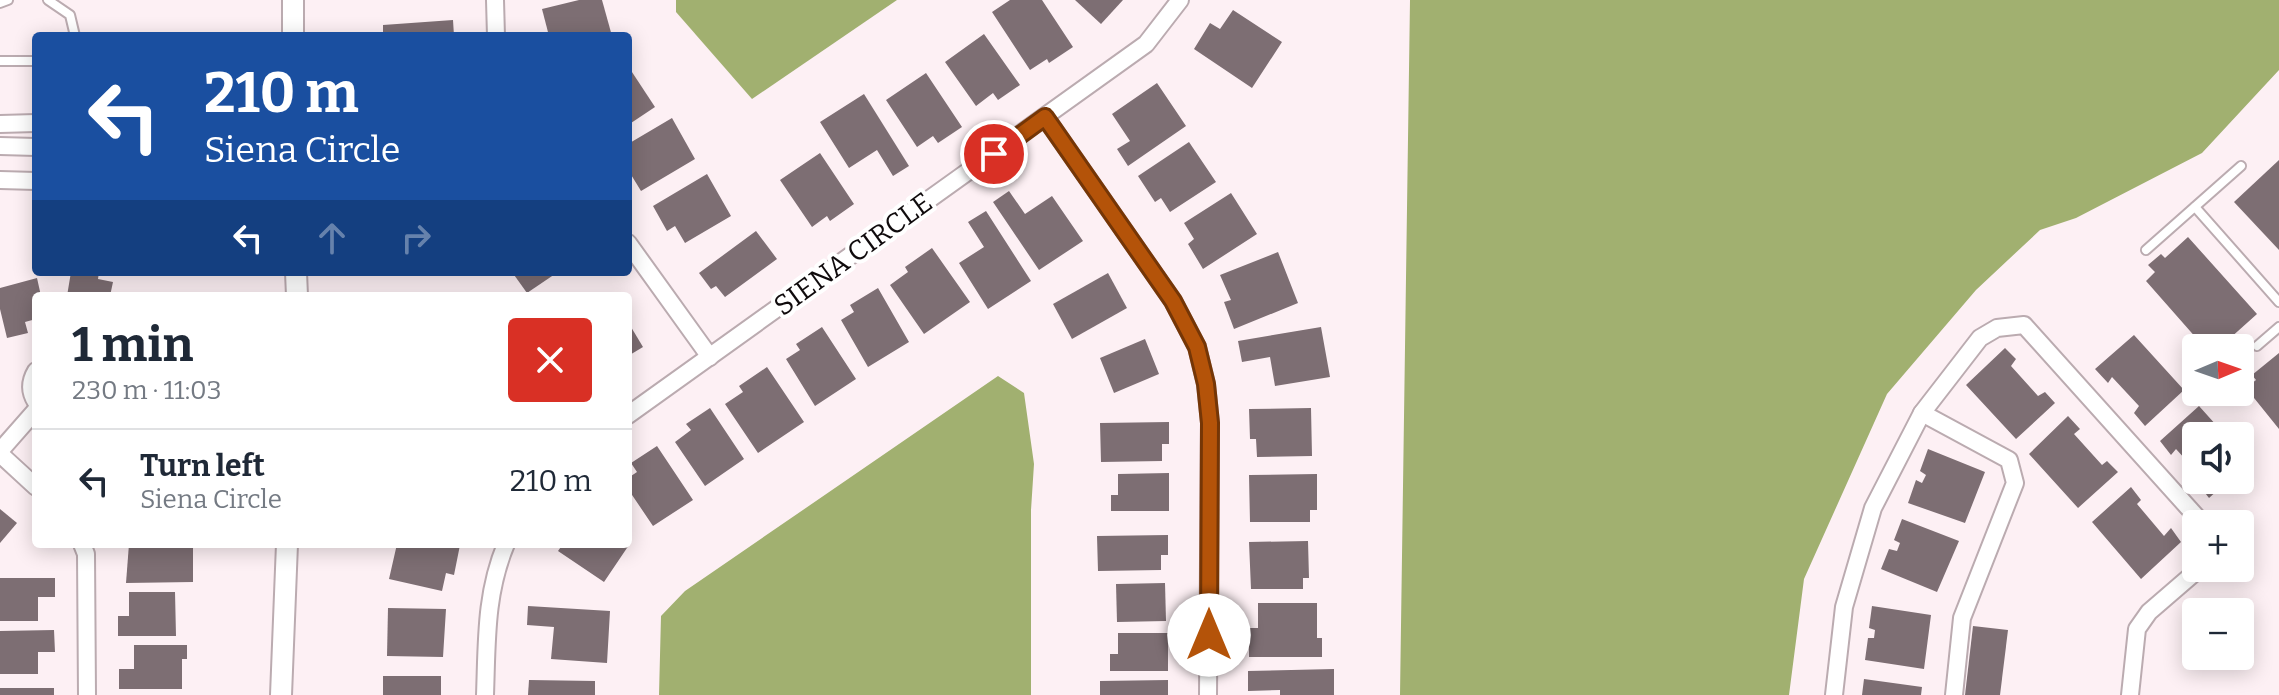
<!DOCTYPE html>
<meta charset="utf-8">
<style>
:root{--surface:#fff;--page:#f2f2f3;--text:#1f2937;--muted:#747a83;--line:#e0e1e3}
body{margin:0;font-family:Bitter,serif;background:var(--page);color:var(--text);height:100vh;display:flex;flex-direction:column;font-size:30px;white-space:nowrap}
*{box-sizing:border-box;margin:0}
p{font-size:26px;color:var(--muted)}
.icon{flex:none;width:44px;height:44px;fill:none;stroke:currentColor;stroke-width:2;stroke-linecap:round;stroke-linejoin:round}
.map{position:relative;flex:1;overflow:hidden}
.drawer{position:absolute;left:32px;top:292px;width:600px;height:256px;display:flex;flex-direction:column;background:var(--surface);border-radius:8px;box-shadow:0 4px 20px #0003}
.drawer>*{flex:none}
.guide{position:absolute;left:32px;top:32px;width:600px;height:244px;border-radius:8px;box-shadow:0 4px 20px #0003;background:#1a4fa0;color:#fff;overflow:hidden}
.needle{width:52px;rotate:88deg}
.buttons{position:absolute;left:2182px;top:334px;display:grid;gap:16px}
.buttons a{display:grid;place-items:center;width:72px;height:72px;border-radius:8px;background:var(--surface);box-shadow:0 4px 20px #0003;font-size:40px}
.pin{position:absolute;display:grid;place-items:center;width:68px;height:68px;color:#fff;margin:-34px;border:4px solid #fff;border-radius:50%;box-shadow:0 2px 8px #0007}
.me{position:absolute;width:88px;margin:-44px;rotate:0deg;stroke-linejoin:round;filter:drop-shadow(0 0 6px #0008)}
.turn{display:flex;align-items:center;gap:28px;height:168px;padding:0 40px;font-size:36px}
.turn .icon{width:104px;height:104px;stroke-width:2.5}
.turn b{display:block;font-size:56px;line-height:68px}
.lanes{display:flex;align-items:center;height:76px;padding:0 40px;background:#0003;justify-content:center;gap:40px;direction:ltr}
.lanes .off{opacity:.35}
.round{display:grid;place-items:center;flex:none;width:84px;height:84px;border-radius:8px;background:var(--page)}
.overview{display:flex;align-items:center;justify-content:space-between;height:136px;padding:0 40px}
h1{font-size:48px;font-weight:700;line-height:60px}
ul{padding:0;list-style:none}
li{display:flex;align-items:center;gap:24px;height:104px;padding:0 40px;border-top:2px solid var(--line)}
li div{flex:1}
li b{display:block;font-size:30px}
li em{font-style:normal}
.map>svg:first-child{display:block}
.water{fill:#a1b070}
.building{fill:#7d6e73}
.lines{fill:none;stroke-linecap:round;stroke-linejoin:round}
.service-casing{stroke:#bbabb0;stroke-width:12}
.minor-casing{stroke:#bbabb0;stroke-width:20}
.tertiary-casing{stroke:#bbabb0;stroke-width:24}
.service{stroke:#fff;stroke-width:8}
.minor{stroke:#fff;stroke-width:16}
.tertiary{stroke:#fff;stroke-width:20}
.route-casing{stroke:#753606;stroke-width:20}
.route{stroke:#b45309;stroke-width:14}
.labels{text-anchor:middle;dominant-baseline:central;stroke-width:8;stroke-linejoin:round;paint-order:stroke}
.street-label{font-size:28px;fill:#0f0a0c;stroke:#fff}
</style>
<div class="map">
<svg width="2279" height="695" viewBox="0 0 2279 695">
<rect width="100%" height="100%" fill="#fdf0f4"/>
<g class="water">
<polygon points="676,0 897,0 752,99 676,12"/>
<polygon points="1410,0 2279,0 2279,70 2202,153 2076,218 2040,230 1976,290 1887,394 1804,579 1789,695 1400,695"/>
<polygon points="998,376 1024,393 1034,464 1031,510 1031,695 659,695 661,616 685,591"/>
</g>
<g class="building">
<polygon points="579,0 602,0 612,36 549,36 542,9"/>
<polygon points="1010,0 1042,0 1073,47 1049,63 1047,59 1030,70 992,12"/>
<polygon points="1075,0 1123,0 1101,24"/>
<polygon points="1233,10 1282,42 1252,88 1194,49 1210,23 1220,29"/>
<polygon points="453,20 454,36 383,36 383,25"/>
<polygon points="984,34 1020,85 998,100 993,93 976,106 945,62"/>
<polygon points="628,66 655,107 628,125"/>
<polygon points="926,73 962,127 938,143 933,136 917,147 886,100"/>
<polygon points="1157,83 1186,126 1128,166 1117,149 1130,141 1112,114"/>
<polygon points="864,94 909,166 893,176 877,150 849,168 820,122"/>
<polygon points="672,118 695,159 641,191 630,173 628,175 628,144"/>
<polygon points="1189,142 1216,182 1170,212 1161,198 1155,202 1138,176"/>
<polygon points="820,153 854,204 830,221 827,216 812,227 780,180"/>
<polygon points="2279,160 2279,250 2234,202"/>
<polygon points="707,174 731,216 685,243 675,226 667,231 653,206"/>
<polygon points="1009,191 1025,214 1052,196 1083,241 1039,270 993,202"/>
<polygon points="1231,193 1257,234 1203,269 1188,244 1194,239 1184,223"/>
<polygon points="986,211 1031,281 988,309 959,263 984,247 968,222"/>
<polygon points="756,231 777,259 725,297 716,286 711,289 699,273"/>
<polygon points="2188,237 2257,314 2219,348 2205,348 2146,281 2155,272 2148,265 2161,254 2165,258"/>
<polygon points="932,248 970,302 924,334 890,285 908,272 905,267"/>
<polygon points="1278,252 1298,303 1234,329 1224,302 1231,300 1220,275"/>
<polygon points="71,272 99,272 98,279 113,282 110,296 67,296"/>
<polygon points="512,272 558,272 527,293"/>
<polygon points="1108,273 1127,308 1072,339 1053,304"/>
<polygon points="37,278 41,296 36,296 36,319 25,322 28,333 7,338 0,309 0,288"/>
<polygon points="878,288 909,342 868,367 841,320 854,312 850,305"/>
<polygon points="628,322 643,347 628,356"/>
<polygon points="822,327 856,379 815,406 786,359 800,350 796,344"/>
<polygon points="1321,327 1330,377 1275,386 1270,357 1242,362 1238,341"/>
<polygon points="2134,335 2184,390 2145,426 2134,413 2139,406 2112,377 2108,383 2095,369"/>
<polygon points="1145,339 1159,374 1114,393 1100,358"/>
<polygon points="2005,348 2016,359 2011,366 2038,396 2045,392 2055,403 2016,439 1966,385"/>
<polygon points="2279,353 2279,429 2246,388 2256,380 2252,375"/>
<polygon points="767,367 804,422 758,453 725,404 743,392 739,386"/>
<polygon points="2199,406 2226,436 2196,436 2196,471 2176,449 2171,455 2160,441"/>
<polygon points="710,408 744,459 705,486 675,442 691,430 686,424"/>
<polygon points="1311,408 1312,456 1257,457 1256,439 1250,439 1249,409"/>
<polygon points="2068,416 2080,429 2074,434 2102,465 2107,461 2118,472 2078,508 2029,454"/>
<polygon points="1169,422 1169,444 1162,444 1162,461 1101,462 1100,423"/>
<polygon points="657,446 693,500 653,526 628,489 628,478 637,472 631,463"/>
<polygon points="1928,449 1985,472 1965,523 1908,503 1916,480 1922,483 1926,475 1920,471"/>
<polygon points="1169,473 1169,511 1111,511 1111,495 1118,495 1118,474"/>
<polygon points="1317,474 1317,510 1310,510 1310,522 1250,522 1249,475"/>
<polygon points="2204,480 2229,480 2209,498 2199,485"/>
<polygon points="2131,487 2141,500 2137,504 2164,536 2171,528 2181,542 2141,579 2092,522"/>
<polygon points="0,509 17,523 0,543"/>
<polygon points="1902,519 1959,541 1937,592 1881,569 1889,549 1897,551 1900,543 1894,540"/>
<polygon points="1168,535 1168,555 1161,555 1161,570 1098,571 1097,536"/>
<polygon points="628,540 631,542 604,582 558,551 563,544 628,544"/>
<polygon points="1308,541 1309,578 1303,578 1303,589 1251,589 1249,542"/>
<polygon points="129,544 193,544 193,582 126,583"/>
<polygon points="397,544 460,545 454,575 446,573 442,591 389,579"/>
<polygon points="0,578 55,578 55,597 38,597 38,621 0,621"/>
<polygon points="1165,583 1166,621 1117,622 1116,584"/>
<polygon points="129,592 175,592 176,636 118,636 118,616 129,616"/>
<polygon points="1258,603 1317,603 1317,638 1322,638 1322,657 1249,657 1249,628 1258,628"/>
<polygon points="528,606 610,611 607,663 551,659 554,627 527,625"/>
<polygon points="1872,606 1931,615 1924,669 1865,660 1868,638 1874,638 1875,630 1869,628"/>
<polygon points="388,608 446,609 443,657 387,656"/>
<polygon points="1973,626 2008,630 2000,695 1965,695"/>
<polygon points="54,630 55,652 38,652 38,674 0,674 0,631"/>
<polygon points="1118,633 1168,633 1168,671 1110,671 1110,654 1118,654"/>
<polygon points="134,645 187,645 187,659 182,659 182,689 119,689 119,669 134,669"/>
<polygon points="1334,669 1334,695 1280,695 1280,690 1248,691 1248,671"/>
<rect x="383" y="676" width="58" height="19"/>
<polygon points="1864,679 1922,687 1921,695 1862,695"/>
<polygon points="529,680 595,681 595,695 528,695"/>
<polygon points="1168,680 1168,695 1100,695 1100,681"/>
<rect x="0" y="688" width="54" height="7"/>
</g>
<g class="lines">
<g class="service-casing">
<g id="service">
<polyline points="48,0 70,15 75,36"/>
<polyline points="0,3 8,0"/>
<polyline points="0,61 36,61"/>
<polyline points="2195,207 2279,302"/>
<polyline points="2146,250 2241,166"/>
<polyline points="2257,346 2279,327"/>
</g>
</g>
<g class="minor-casing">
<g id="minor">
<polyline points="495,0 496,36"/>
<polyline points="1045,117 1173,301 1197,347 1206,384 1210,423 1208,695"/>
<polyline points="0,124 36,123"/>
<polyline points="0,146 36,147"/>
<polyline points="0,180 36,181"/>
<polyline points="628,243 710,357"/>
<path d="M 36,371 C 30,381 29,391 36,402"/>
<polyline points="1922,413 2009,460 2015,483 1962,618 1954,695"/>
<polyline points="628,415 1146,44 1180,0"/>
<polyline points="0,451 36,410"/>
<polyline points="0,454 36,487"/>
<polyline points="82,544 86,554 87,695"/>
<path d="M 485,695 C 487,642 485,594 506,544"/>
<polyline points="1834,695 1844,607 1873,508 1922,413 1980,338 1997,328 2024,325 2203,524"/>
<polyline points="2130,695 2137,629 2149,612 2200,568"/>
</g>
</g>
<g class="tertiary-casing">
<g id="tertiary">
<polyline points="293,0 293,36"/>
<polyline points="296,272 297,296"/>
<polyline points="281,695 287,544"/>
</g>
</g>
<use href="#service" class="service"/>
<use href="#minor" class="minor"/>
<use href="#tertiary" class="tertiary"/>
</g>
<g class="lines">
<g class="route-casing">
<polyline id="route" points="994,154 1045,117 1173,301 1197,347 1206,384 1210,423 1209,635"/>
</g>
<use href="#route" class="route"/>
</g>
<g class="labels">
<g class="street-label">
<text transform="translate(853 254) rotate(-36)">SIENA CIRCLE</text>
</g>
</g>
</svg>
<div class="buttons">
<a><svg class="needle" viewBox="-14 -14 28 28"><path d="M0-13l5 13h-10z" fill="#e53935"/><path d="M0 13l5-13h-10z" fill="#747a83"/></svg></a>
<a><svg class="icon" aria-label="sound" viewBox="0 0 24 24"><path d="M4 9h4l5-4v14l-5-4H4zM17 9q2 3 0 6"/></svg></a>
<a>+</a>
<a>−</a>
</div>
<div class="pin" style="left:994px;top:154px;background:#d93025"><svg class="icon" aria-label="arrive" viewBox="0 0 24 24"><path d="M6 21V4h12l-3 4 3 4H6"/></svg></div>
<svg class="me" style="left:1209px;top:635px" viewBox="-20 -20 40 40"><circle r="19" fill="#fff"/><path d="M0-13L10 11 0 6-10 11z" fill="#b45309"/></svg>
<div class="guide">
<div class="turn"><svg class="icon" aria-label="left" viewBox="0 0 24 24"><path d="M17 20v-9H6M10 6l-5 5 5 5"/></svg><div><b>210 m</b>Siena Circle</div></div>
<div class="lanes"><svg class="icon" aria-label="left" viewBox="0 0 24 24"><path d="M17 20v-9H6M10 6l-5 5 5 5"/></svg><svg class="icon off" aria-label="ahead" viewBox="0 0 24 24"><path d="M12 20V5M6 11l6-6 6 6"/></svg><svg class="icon off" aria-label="right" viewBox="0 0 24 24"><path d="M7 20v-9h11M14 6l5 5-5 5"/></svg></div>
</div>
<section class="drawer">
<div class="overview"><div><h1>1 min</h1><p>230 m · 11:03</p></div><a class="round" style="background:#d93025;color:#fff"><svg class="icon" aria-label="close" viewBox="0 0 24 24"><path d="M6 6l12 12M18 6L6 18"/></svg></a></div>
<ul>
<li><svg class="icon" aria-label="left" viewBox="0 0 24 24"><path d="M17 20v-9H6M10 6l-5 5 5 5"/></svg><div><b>Turn left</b><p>Siena Circle</p></div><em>210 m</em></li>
</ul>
</section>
</div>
